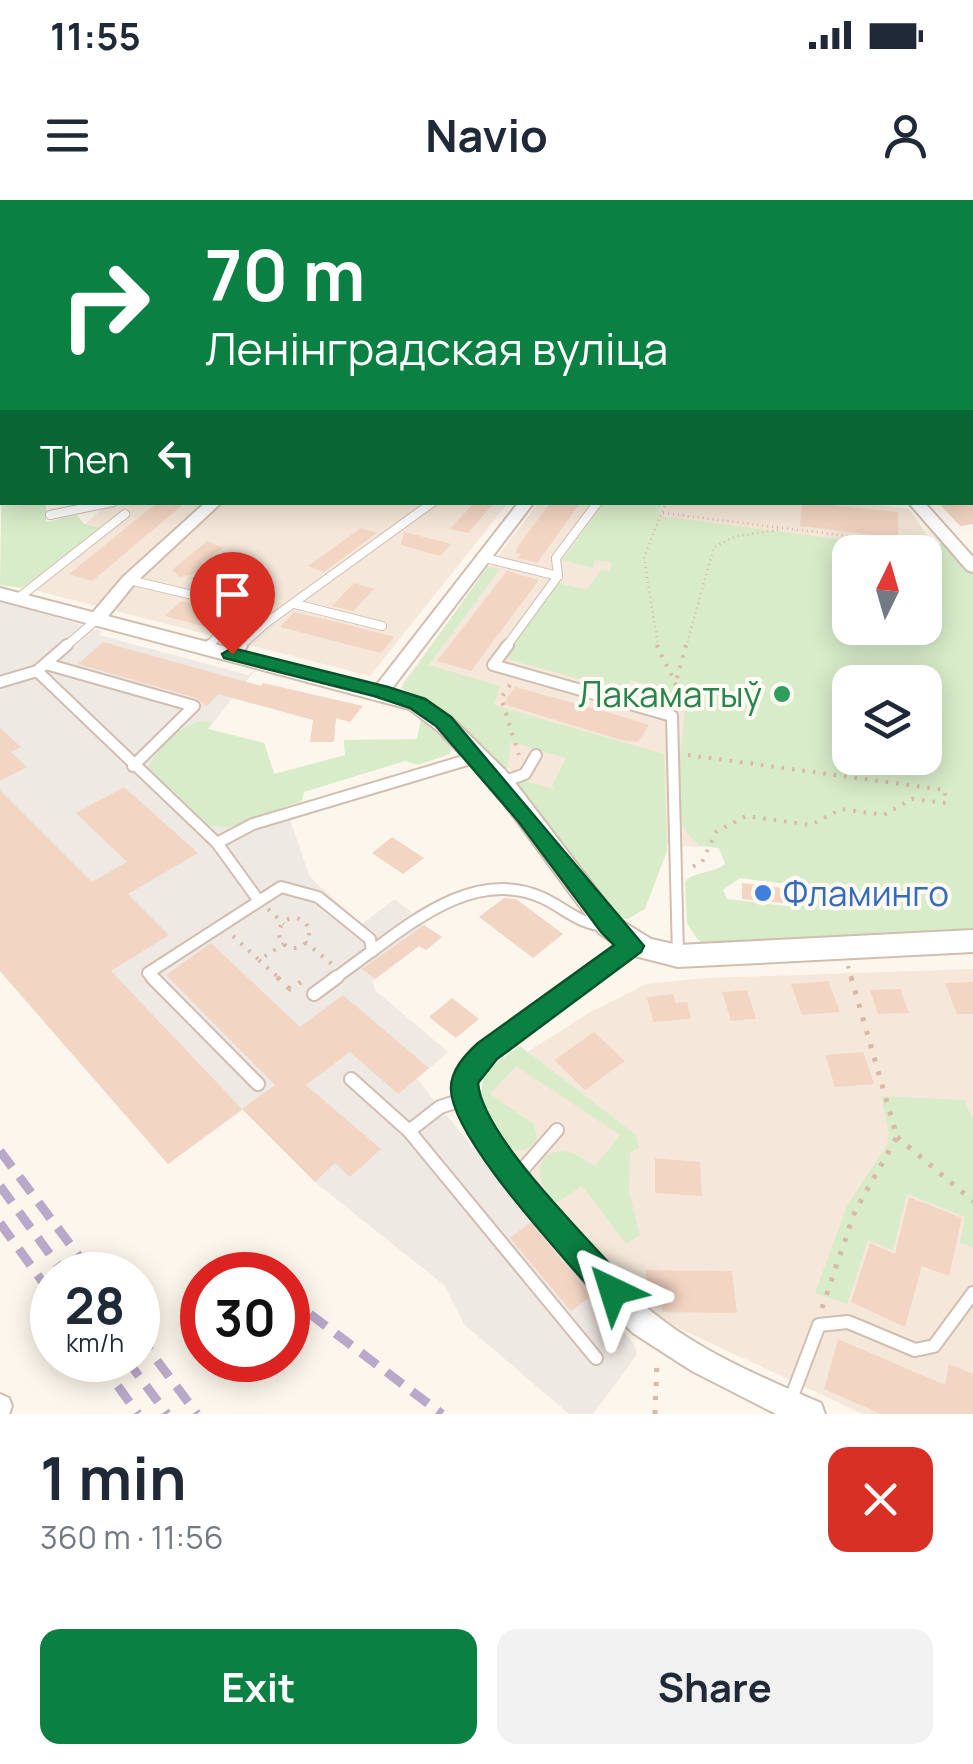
<!DOCTYPE html>
<meta charset="utf-8">
<style>
:root{--surface:#fff;--page:#f2f2f3;--text:#1f2937;--muted:#747a83;--accent:#0b8043}
body{margin:0;font-family:Manrope,sans-serif;background:var(--page);color:var(--text);height:100vh;display:flex;flex-direction:column;font-size:38px;white-space:nowrap}
*{box-sizing:border-box;margin:0}
p{font-size:32px;color:var(--muted)}
.icon{flex:none;width:55px;height:55px;fill:none;stroke:currentColor;stroke-width:2;stroke-linecap:round;stroke-linejoin:round}
.map{position:relative;height:1214px;overflow:hidden}
.panel{display:flex;flex-direction:column;background:var(--surface);flex:1}
.panel>*{flex:none}
.banner{position:absolute;left:0px;top:0px;width:975px;height:305px;box-shadow:0 5px 25px #0003;background:#0b8043;color:#fff;overflow:hidden}
.needle{width:65px;rotate:5deg}
.buttons{position:absolute;left:832px;top:335px;display:grid;gap:20px}
.buttons a{display:grid;place-items:center;width:110px;height:110px;border-radius:20px;background:var(--surface);box-shadow:0 5px 25px #0003;font-size:50px}
.speed{position:absolute;left:30px;top:1052px;display:flex;gap:20px;font-size:50px;font-weight:700;text-align:center}
.speed>*{display:grid;place-content:center;width:130px;height:130px;border-radius:50%;background:var(--surface);box-shadow:0 5px 25px #0003;line-height:1}
.speed small{font-size:25px;font-weight:400}
.speed .limit{border:15px solid #d22;background:#fff;color:#111}
.pin{position:absolute;display:grid;place-items:center;width:85px;height:85px;color:#fff;margin:-102px -42px;border-radius:50% 50% 50% 0;rotate:-45deg;box-shadow:0 0 10px #0007}
.pin .icon{rotate:45deg}
.me{position:absolute;width:110px;margin:-55px;rotate:319deg;stroke-linejoin:round;filter:drop-shadow(0 0 8px #0008)}
.turn{display:flex;align-items:center;gap:35px;height:210px;padding:0 40px;font-size:45px}
.turn .icon{width:130px;height:130px;stroke-width:2.5}
.turn b{display:block;font-size:70px;line-height:85px}
.then{display:flex;align-items:center;height:95px;padding:0 40px;background:#0003;gap:20px;font-size:38px}
.round{display:grid;place-items:center;flex:none;width:105px;height:105px;border-radius:20px;background:var(--page)}
.headline{display:flex;align-items:center;justify-content:space-between;height:170px;padding:0 40px}
h1{font-size:60px;font-weight:700;line-height:75px}
.action{display:flex;gap:20px;margin-top:auto;padding:20px 40px}
.action a{flex:1;height:115px;border-radius:20px;background:var(--accent);color:#fff;font-size:40px;font-weight:700;line-height:115px;text-align:center}
.action a+a{background:var(--page);color:var(--text)}
.status{display:flex;justify-content:space-between;align-items:center;height:70px;padding:0 50px;background:var(--surface);direction:ltr}
.status svg{height:28px;fill:currentColor}
header{display:flex;justify-content:space-between;align-items:center;height:130px;padding:0 40px;background:var(--surface);font-size:45px;font-weight:700}
.map>svg:first-child{display:block}
.residential{fill:#f5e8da}
.industrial{fill:#efe9e4}
.green{fill:#d8ecc9;fill-rule:evenodd}
.building{fill:#f3d5c3}
.lines{fill:none;stroke-linecap:round;stroke-linejoin:round}
.service-far3-casing{stroke:#d1beb0;stroke-width:9}
.service-far2-casing{stroke:#d1beb0;stroke-width:10}
.service-far1-casing{stroke:#d1beb0;stroke-width:14}
.service-casing{stroke:#d1beb0;stroke-width:16}
.pedestrian-casing{stroke:#d1beb0;stroke-width:4}
.minor-casing{stroke:#d1beb0;stroke-width:4}
.tertiary-casing{stroke:#d1beb0;stroke-width:4}
.path-far2{stroke:#d9b8a5;stroke-width:2.5;stroke-dasharray:1 4;stroke-linecap:butt}
.path-far1{stroke:#d9b8a5;stroke-width:4;stroke-dasharray:2.5 8;stroke-linecap:butt}
.path{stroke:#d9b8a5;stroke-width:5;stroke-dasharray:4 10;stroke-linecap:butt}
.service-far3{stroke:#fff;stroke-width:6}
.service-far2{stroke:#fff;stroke-width:8}
.service-far1{stroke:#fff;stroke-width:10}
.service{stroke:#fff;stroke-width:12}
.pedestrian{fill:#fff;fill-rule:evenodd}
.minor{fill:#fff;fill-rule:evenodd}
.tertiary{fill:#fff;fill-rule:evenodd}
.rail{stroke:#b9a8c9;stroke-width:9;stroke-dasharray:20 12;stroke-linecap:butt}
.route{fill:#0b8043;stroke:#07532c;stroke-width:2.5}
.leisure-dot{fill:#2e9e5b;stroke:#fffaf3;stroke-width:4}
.shop-dot{fill:#3f7fe0;stroke:#fffaf3;stroke-width:4}
.labels{text-anchor:middle;dominant-baseline:central;stroke-width:8;stroke-linejoin:round;paint-order:stroke}
.leisure-label{font-size:35px;fill:#27864d;stroke:#fffaf3;text-anchor:end}
.shop-label{font-size:35px;fill:#366cbe;stroke:#fffaf3;text-anchor:start}
</style>
<div class="status"><b>11:55</b><svg viewBox="0 0 49 12"><path d="M0 12V9h3v3zM5 12V6h3v6zM10 12V3h3v9zM15 12V0h3v12zM26 1h20v11H26zM47 4h2v5h-2z"/></svg></div>
<header><svg class="icon" aria-label="menu" viewBox="0 0 24 24"><path d="M4 6h16M4 12h16M4 18h16"/></svg>Navio<svg class="icon" aria-label="person" viewBox="0 0 24 24"><circle cx="12" cy="8" r="4"/><path d="M4 21q1-7 8-7t8 7"/></svg></header>
<div class="map">
<svg width="973" height="1214" viewBox="0 0 973 1214">
<rect width="100%" height="100%" fill="#fdf6ec"/>
<g class="residential">
<polygon points="854,302 909,309 937,350 850,352 726,341 700,647 568,639 464,516 402,484 538,303"/>
<polygon points="108,303 508,303 370,476 18,386"/>
<polygon points="973,769 973,1214 863,1214 659,1119 612,1071 497,937 481,892 485,875 520,846 527,852 589,813 646,784 707,778"/>
</g>
<polygon class="industrial" points="0,401 102,431 99,435 248,475 256,469 208,529 264,543 309,675 320,687 362,724 395,699 414,715 411,718 442,737 426,750 415,743 410,753 373,781 375,790 448,852 417,879 634,1144 637,1155 593,1214 569,1214 464,1124 444,1085 315,982 243,910 168,964 0,771"/>
<g class="green">
<polygon points="2,250 2,302 46,303 46,322 77,315 84,324 102,328 21,388 0,385"/>
<path d="M 604,303 L 661,303 L 658,316 L 909,348 L 944,343 L 973,375 L 973,733 L 813,742 L 750,739 L 707,746 L 697,739 L 687,723 L 685,682 C 691,672 712,674 725,664 L 719,648 L 700,646 C 695,641 687,635 684,628 C 669,601 684,539 685,508 L 663,499 L 665,490 L 631,480 L 624,491 L 510,460 L 507,454 L 558,383 L 587,390 L 601,370 L 610,371 L 611,362 L 595,360 L 593,368 L 562,360 ZM 850,352 L 925,352 L 925,428 L 850,428 ZM 850,482 L 925,482 L 925,558 L 850,558 ZM 740,678 L 786,684 L 787,706 L 727,699 L 723,690 Z"/>
<polygon points="488,366 500,369 429,465 500,486 494,505 664,554 667,651 645,709 628,719 616,718 511,583 521,580 554,589 552,585 566,558 511,542 506,577 455,519 401,488"/>
<path d="M 421,519 L 451,546 L 450,554 L 418,565 L 405,561 L 304,592 L 302,601 L 229,627 L 210,626 L 148,567 C 161,545 186,516 213,522 L 208,529 L 264,543 L 274,574 L 345,555 L 344,540 L 417,539 Z"/>
<path d="M 520,846 L 636,935 L 639,948 L 630,952 L 629,992 L 640,1035 L 626,1044 L 582,986 L 557,1003 C 543,989 535,977 543,958 C 563,944 577,954 595,966 L 620,935 L 516,866 L 490,894 L 534,924 L 537,940 C 509,977 473,904 484,878 C 491,864 508,855 520,846 Z"/>
<polygon points="881,896 964,900 973,920 973,1047 960,1043 965,1017 907,994 893,1050 868,1040 847,1104 815,1093 847,1006 887,945 889,933"/>
</g>
<g class="building">
<polygon points="158,302 186,302 92,381 69,374"/>
<polygon points="475,302 495,302 468,333 450,329"/>
<polygon points="551,302 581,302 537,363 517,358 521,354 516,353 518,346"/>
<polygon points="802,302 898,312 898,338 800,326"/>
<polygon points="938,302 973,302 973,324 960,326"/>
<polygon points="361,328 377,333 324,372 308,366"/>
<polygon points="404,332 405,332 451,344 440,356 401,345"/>
<polygon points="207,341 223,348 201,363 205,364 191,375 180,377 172,370"/>
<polygon points="507,371 539,380 471,471 437,461"/>
<polygon points="354,383 374,389 353,411 332,406"/>
<polygon points="181,401 225,413 226,415 213,429 165,416"/>
<polygon points="294,412 341,423 394,437 381,453 280,427"/>
<polygon points="103,442 261,486 263,483 363,506 350,522 336,518 334,542 310,542 313,520 218,494 207,506 196,498 78,464"/>
<polygon points="515,487 607,512 649,525 638,542 621,540 503,504"/>
<polygon points="0,528 21,547 11,552 27,567 0,581"/>
<polygon points="124,587 198,653 128,694 169,735 111,771 242,909 168,964 0,771 0,590 92,682 127,662 76,613"/>
<polygon points="392,637 424,658 403,674 372,653"/>
<polygon points="742,683 783,688 783,703 742,699"/>
<polygon points="504,698 516,699 563,734 533,758 479,717"/>
<polygon points="424,725 442,737 426,750 419,746 375,779 362,769"/>
<polygon points="211,743 300,827 343,795 429,868 398,894 350,852 306,885 381,949 350,977 335,963 315,982 242,909 275,885 166,775"/>
<polygon points="828,781 840,812 802,815 791,784"/>
<polygon points="973,782 973,814 957,814 945,783"/>
<polygon points="900,789 909,813 878,814 870,790"/>
<polygon points="747,790 756,819 731,821 722,792"/>
<polygon points="673,794 676,803 687,802 691,819 653,822 647,797"/>
<polygon points="452,798 479,819 456,838 429,817"/>
<polygon points="594,832 625,861 585,890 554,860"/>
<polygon points="863,852 874,884 835,887 825,855"/>
<polygon points="655,958 700,962 702,996 655,993"/>
<polygon points="909,997 962,1018 949,1076 922,1066 905,1127 851,1102 870,1043 895,1054"/>
<polygon points="531,1022 591,1096 571,1111 510,1038"/>
<polygon points="646,1070 732,1071 737,1113 662,1112 661,1100 648,1100"/>
<polygon points="838,1139 945,1185 949,1164 973,1174 973,1214 881,1214 824,1189"/>
</g>
<g class="lines">
<g class="service-far3-casing">
<g id="service-far3">
<polyline points="203,0 214,2"/>
<polyline points="58,2 70,2"/>
</g>
</g>
<g class="service-far2-casing">
<g id="service-far2">
<polyline points="50,315 113,302"/>
<polyline points="481,357 558,376 506,447"/>
<polyline points="558,376 556,358 598,302"/>
<polyline points="129,380 231,404 234,417 208,447"/>
<polyline points="17,399 125,314"/>
<polyline points="295,404 382,426"/>
<polyline points="65,447 95,421"/>
<polyline points="239,447 266,423 433,302"/>
</g>
</g>
<g class="service-far1-casing">
<g id="service-far1">
<polyline points="67,445 37,471 217,643 259,701"/>
<polyline points="508,445 493,465 672,516 678,755"/>
<polyline points="207,448 210,445"/>
<polyline points="232,454 242,445"/>
<polyline points="46,464 194,506 133,566"/>
<polyline points="0,482 37,471"/>
<polyline points="500,583 525,574 536,555"/>
<polyline points="217,643 253,624 477,557"/>
<path d="M 371,752 C 419,716 480,669 543,698 C 566,709 580,725 607,726"/>
<polyline points="154,779 148,773 281,687 318,697 370,739 372,751 334,779"/>
</g>
</g>
<g class="service-casing">
<g id="service">
<polyline points="152,777 258,884"/>
<polyline points="314,794 337,777"/>
<polyline points="351,879 409,931 596,1158"/>
<polyline points="409,931 440,907 465,899"/>
<polyline points="516,977 557,930"/>
<polyline points="789,1204 819,1125 848,1122 915,1150 934,1146 973,1093"/>
</g>
</g>
<g class="pedestrian-casing">
<polygon id="pedestrian" points="0,1194 9,1198 12,1206 9,1214 0,1214"/>
</g>
<g class="minor-casing">
<g id="minor">
<polygon points="365,0 384,0 385,2 368,2"/>
<rect x="972" y="5" width="1" height="6"/>
<rect x="0" y="48" width="2" height="7"/>
<rect x="972" y="78" width="1" height="6"/>
<polygon points="0,106 2,107 2,114 0,114"/>
<rect x="972" y="143" width="1" height="8"/>
<polygon points="2,171 2,179 0,180 0,172"/>
<rect x="0" y="203" width="2" height="8"/>
<polygon points="206,302 222,302 135,383 101,425 89,425 89,417 123,377"/>
<polygon points="519,302 534,302 387,495 375,495 372,491 375,487"/>
<polygon points="908,302 924,302 973,357 973,372 967,370"/>
<path d="M 632,737 L 640,740 L 643,746 L 640,752 L 495,858 C 487,867 476,877 477,890 C 479,928 618,1085 652,1112 C 701,1152 763,1178 821,1203 L 825,1214 L 776,1214 L 692,1171 L 633,1133 L 592,1092 L 506,986 L 464,923 L 453,896 L 453,883 L 458,870 L 479,844 Z"/>
</g>
</g>
<g class="tertiary-casing">
<g id="tertiary">
<polygon points="598,0 620,0 621,2 599,2"/>
<rect x="972" y="190" width="1" height="11"/>
<polygon points="0,388 425,499 454,520 507,572 619,719 651,739 678,745 973,730 973,752 678,767 631,755 599,733 489,583 438,531 409,509 0,400"/>
</g>
</g>
<g class="path-far2">
<polyline points="663,313 903,343 927,339"/>
<polyline points="658,447 644,357 666,302"/>
<polyline points="686,447 714,347 736,336 779,330"/>
</g>
<g class="path-far1">
<path d="M 657,445 C 666,469 677,476 679,503"/>
<polyline points="677,478 686,445"/>
<polyline points="510,485 501,498 519,555"/>
<polyline points="688,555 945,590 946,603 912,599 884,615 841,609 811,625 746,616 716,632 702,662 688,669"/>
<polyline points="268,709 284,724"/>
<circle cx="294" cy="733" r="15"/>
<polyline points="233,736 259,760 284,744"/>
<polyline points="305,742 332,764"/>
<polyline points="259,760 280,779"/>
<polyline points="848,766 852,779"/>
</g>
<g class="path">
<polyline points="277,777 290,789 301,782"/>
<polyline points="897,937 973,1001"/>
<polyline points="822,1108 855,1011 897,937 851,777"/>
<polyline points="655,1214 657,1161"/>
</g>
<use href="#service-far3" class="service-far3"/>
<use href="#service-far2" class="service-far2"/>
<use href="#service-far1" class="service-far1"/>
<use href="#service" class="service"/>
<use href="#pedestrian" class="pedestrian"/>
<use href="#minor" class="minor"/>
<use href="#tertiary" class="tertiary"/>
<g class="rail">
<polyline points="0,951 93,1075"/>
<polyline points="0,986 65,1075"/>
<polyline points="0,1023 52,1095"/>
<polyline points="310,1114 442,1214"/>
<polyline points="138,1135 197,1214"/>
<polyline points="99,1160 138,1214"/>
<polyline points="127,1160 167,1214"/>
</g>
</g>
<path class="route" d="M 232,448 L 388,487 L 425,499 L 451,517 L 644,746 L 641,752 L 497,859 L 478,883 C 482,936 587,1037 624,1080 L 629,1091 L 624,1102 L 613,1107 L 602,1102 C 568,1061 450,938 451,888 C 451,870 465,855 478,843 L 614,745 L 601,732 L 518,621 L 436,526 L 410,508 L 374,496 L 224,458 L 222,454 Z"/>
<circle class="leisure-dot" cx="782" cy="494" r="10"/>
<circle class="shop-dot" cx="763" cy="693" r="10"/>
<g class="labels">
<g class="leisure-label">
<text x="762" y="494">Лакаматыў</text>
</g>
<g class="shop-label">
<text x="783" y="693">Фламинго</text>
</g>
</g>
</svg>
<div class="buttons">
<a><svg class="needle" viewBox="-14 -14 28 28"><path d="M0-13l5 13h-10z" fill="#e53935"/><path d="M0 13l5-13h-10z" fill="#747a83"/></svg></a>
<a><svg class="icon" aria-label="layers" viewBox="0 0 24 24"><path d="M12 4l9 5-9 5-9-5zM3 14l9 5 9-5"/></svg></a>
</div>
<div class="speed"><div>28<small>km/h</small></div><div class="limit">30</div></div>
<div class="pin" style="left:232px;top:454px;background:#d93025"><svg class="icon" aria-label="arrive" viewBox="0 0 24 24"><path d="M6 21V4h12l-3 4 3 4H6"/></svg></div>
<svg class="me" style="left:613px;top:1091px" viewBox="-20 -20 40 40"><path d="M0-17L14 15 0 8-14 15z" fill="#0b8043" stroke="#fff" stroke-width="4"/></svg>
<div class="banner">
<div class="turn"><svg class="icon" aria-label="right" viewBox="0 0 24 24"><path d="M7 20v-9h11M14 6l5 5-5 5"/></svg><div><b>70 m</b>Ленінградская вуліца</div></div>
<div class="then">Then<svg class="icon" aria-label="left" viewBox="0 0 24 24"><path d="M17 20v-9H6M10 6l-5 5 5 5"/></svg></div>
</div>
</div>
<section class="panel">
<div class="headline"><div><h1>1 min</h1><p>360 m · 11:56</p></div><a class="round" style="background:#d93025;color:#fff"><svg class="icon" aria-label="close" viewBox="0 0 24 24"><path d="M6 6l12 12M18 6L6 18"/></svg></a></div>
<div class="action"><a>Exit</a><a>Share</a></div>
</section>
